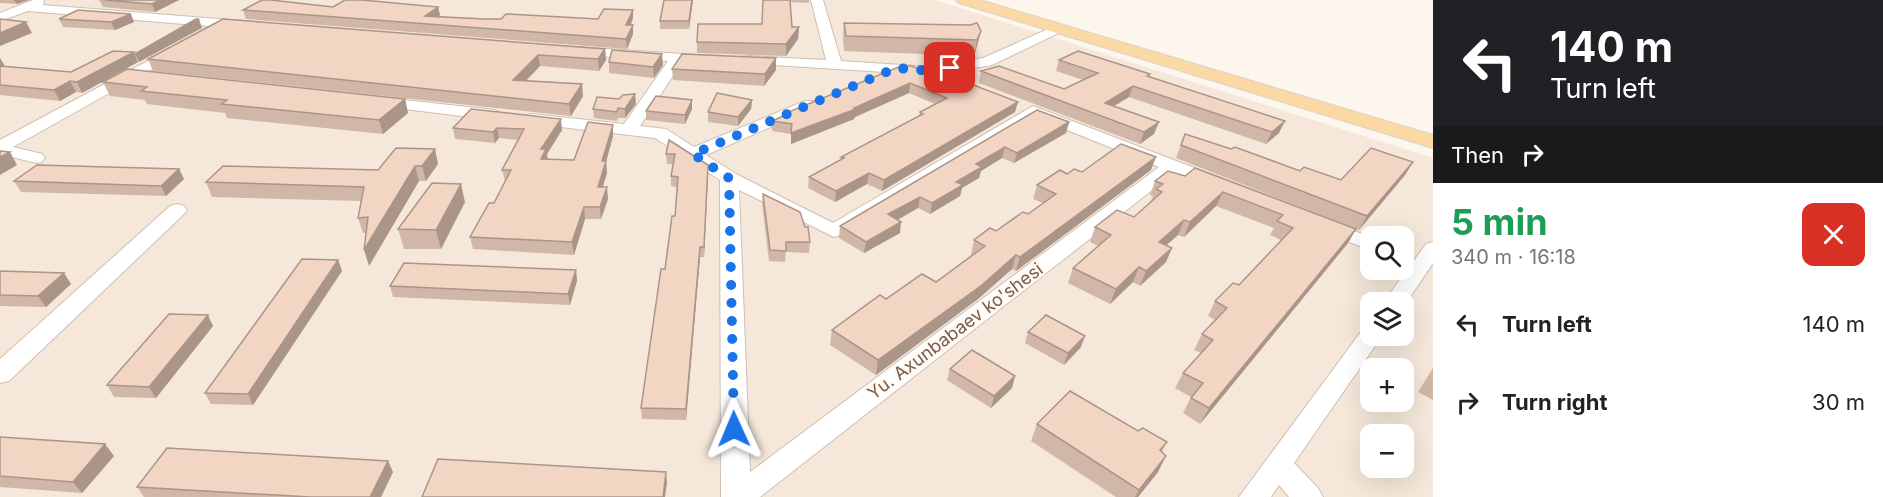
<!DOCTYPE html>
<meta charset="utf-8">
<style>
:root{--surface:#fff;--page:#f6f6f6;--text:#222;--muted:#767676}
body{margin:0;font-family:Inter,sans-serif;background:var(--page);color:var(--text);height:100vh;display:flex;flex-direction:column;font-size:22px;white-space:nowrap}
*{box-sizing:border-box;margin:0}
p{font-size:20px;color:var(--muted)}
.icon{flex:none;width:33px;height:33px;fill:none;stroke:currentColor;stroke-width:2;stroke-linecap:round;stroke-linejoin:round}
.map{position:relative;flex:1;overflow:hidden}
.side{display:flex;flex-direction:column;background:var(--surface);width:450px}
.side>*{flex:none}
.guide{background:#202124;color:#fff;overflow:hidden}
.buttons{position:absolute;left:1360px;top:226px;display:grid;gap:12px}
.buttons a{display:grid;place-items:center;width:54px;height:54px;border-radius:12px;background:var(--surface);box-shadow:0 6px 24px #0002;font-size:30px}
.pin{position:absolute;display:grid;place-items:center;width:51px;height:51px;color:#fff;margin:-26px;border-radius:12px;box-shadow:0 3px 9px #0006}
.me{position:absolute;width:66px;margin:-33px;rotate:359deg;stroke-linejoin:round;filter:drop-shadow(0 0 4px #0008)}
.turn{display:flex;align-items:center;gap:21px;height:126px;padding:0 18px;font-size:27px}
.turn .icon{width:78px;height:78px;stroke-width:2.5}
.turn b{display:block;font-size:42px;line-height:51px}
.then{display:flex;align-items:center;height:57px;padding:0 18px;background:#0003;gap:12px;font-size:22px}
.round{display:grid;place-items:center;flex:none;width:63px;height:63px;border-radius:12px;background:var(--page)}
.overview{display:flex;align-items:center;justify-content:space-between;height:102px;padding:0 18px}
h1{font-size:36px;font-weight:700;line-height:45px;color:#1e9e55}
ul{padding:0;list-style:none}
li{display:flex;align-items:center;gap:18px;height:78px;padding:0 18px}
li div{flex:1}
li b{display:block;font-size:22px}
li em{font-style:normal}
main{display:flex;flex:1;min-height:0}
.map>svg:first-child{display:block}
.residential{fill:#f5e8da;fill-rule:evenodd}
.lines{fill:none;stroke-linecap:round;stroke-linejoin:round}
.minor-casing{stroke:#d1beb0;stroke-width:2}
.major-casing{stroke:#dad1cd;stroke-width:2}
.minor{fill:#fff;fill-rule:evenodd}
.major{fill:#fbd9a5;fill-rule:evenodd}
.wall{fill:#d1b7a8}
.shaded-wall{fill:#aa9588}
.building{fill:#f3d5c3;stroke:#aa9588;stroke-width:1.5}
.route{stroke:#1a73e8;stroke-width:10;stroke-dasharray:0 18}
.labels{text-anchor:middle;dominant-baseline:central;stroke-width:5;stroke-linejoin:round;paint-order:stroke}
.street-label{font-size:18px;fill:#7a5c4d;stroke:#fffaf3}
</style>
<main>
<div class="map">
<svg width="1433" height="497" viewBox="0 0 1433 497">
<rect width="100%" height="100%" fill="#fdf6ec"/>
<path class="residential" d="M 0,0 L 935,0 L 1433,158 L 1433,497 L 0,497 ZM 1371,237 L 1404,237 L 1404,270 L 1371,270 ZM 1371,303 L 1404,303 L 1404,336 L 1371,336 ZM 1371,369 L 1404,369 L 1404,402 L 1371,402 ZM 1371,435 L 1404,435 L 1404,468 L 1371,468 Z"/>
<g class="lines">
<g class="minor-casing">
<g id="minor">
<polygon points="33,0 44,0 43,5 244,21 251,25 244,29 28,11 0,21 0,13"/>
<polygon points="811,0 823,0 841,61 932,67 983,58 1055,26 1060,25 1067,29 992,65 932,75 743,63 741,60 743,57 748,56 826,60"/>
<polygon points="174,47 181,51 179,54 13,147 42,154 45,158 42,162 36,163 0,154 0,140"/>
<path d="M 577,47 L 713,56 L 715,59 L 713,62 L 682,62 L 640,126 L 666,129 L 694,147 L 805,101 L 817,101 L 819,104 L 817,107 L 706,155 L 736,174 L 833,223 L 1033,106 L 1223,179 L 1225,183 L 1223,187 L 1216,189 L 1174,173 L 760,497 L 721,497 L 720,180 L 655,138 L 526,123 L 524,119 L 526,115 L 532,114 L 624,124 L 668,61 L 572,54 L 570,51 ZM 1035,117 L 1159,167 L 750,472 L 739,190 L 834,237 L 841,235 Z"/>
<polygon points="377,97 495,110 503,115 495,120 371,105 369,102"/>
<polygon points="177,204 184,206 187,210 184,214 9,381 0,383 0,359 170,206"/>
<polygon points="1326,221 1371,237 1371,250 1319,231 1316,227 1319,223"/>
<polygon points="1433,242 1433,263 1404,306 1404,303 1383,303 1426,244"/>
<polygon points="1371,327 1371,336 1382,336 1294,463 1318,488 1323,497 1289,497 1279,485 1271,497 1239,497 1363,329"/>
</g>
</g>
<g class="major-casing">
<polygon id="major" points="956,0 980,0 1433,135 1433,148 959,3"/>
</g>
<use href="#minor" class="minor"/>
<use href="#major" class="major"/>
</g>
<g class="wall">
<polygon points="0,0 29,0 17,4 0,3"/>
<polygon points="99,0 179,0 155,12 103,7"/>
<polygon points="693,0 689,29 660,29 660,21"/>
<polygon points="763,0 809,0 809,3 790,2 792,27 799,27 798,39 786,56 697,53 697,42 762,24"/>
<polygon points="333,7 438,7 440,15 438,17 484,19 633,18 631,25 633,25 633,34 627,49 246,19 243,10"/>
<polygon points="59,19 134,22 115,30 63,27"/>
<polygon points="844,23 981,31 977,46 974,56 844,51 843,38"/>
<polygon points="605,49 606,60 599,71 540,66 526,81 583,96 571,116 153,71 148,59"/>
<polygon points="134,52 138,62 82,93 76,92 60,101 0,95 0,58 5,66 71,72"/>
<polygon points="1059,60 1149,76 1279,133 1266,144 1129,97 1114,106 1154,134 1140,144 979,83 981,71 1064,89 1083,80 1056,71"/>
<polygon points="609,62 663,65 654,78 609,73"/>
<polygon points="901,66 1015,112 882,191 867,184 835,202 808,188 809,177 840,161 841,157 919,116 920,112 935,104 909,93 855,117 854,119 791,144 791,134 772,131 772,121 785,115 786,113"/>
<polygon points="672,69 776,70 764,86 673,80"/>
<polygon points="103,82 405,99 408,113 383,134 227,118 225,113 147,104 145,100 110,96"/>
<polygon points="692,100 692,109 685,124 646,120 646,111"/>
<polygon points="752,100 751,109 738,126 708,122 708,112"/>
<polygon points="636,104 625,118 618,118 617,121 594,118 593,109"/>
<polygon points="471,109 562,130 547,154 547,160 574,160 613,125 613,136 606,162 607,173 603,187 608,199 601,219 585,219 574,255 473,249 470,237 494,203 505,181 502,170 518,140 499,138 495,143 455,139 453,128"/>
<polygon points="1037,110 1069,122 1066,133 1014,163 1002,158 981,171 979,178 962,188 960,196 930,214 918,208 898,220 900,233 864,253 839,238 840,226"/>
<polygon points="1185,134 1231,149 1300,171 1341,180 1413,162 1405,175 1359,230 1176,158"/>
<polygon points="669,140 708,175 704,257 700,257 686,420 642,419 641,408 675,216 677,187 671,186 671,176 673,164 667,164 666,154"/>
<polygon points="438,164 426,181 419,181 369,266 366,233 363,233 358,218 361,201 212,197 206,182 378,170"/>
<polygon points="179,169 184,179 166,196 21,192 14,181"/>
<polygon points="1151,170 1016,271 1012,269 978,299 876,375 830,345 832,330 886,299 936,282 972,256 971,255 974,240 996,231 1028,214 1043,203 1033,199 1037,185 1067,174 1082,172"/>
<polygon points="1168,171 1356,229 1348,243 1200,424 1183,413 1191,397 1175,388 1183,373 1201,353 1194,350 1202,334 1215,320 1208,316 1215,301 1239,285 1281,240 1270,235 1274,228 1216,206 1184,237 1178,235 1166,245 1172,248 1166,262 1140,286 1133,282 1110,304 1068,283 1073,268 1098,246 1090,242 1095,227 1134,217 1151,201 1153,196 1150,195 1155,181"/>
<polygon points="763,194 810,242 809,253 786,252 785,262 769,261 762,204"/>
<polygon points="465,202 441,249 404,249 398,229"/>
<polygon points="338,260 342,271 253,405 211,404 205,393"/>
<polygon points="576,270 577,281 570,305 393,297 390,286"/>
<polygon points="0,271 71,284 46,307 0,306"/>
<polygon points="213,326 156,398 114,397 107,385"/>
<polygon points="1028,332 1081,347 1064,365 1025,343"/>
<polygon points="1433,368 1433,400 1418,392"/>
<polygon points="950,369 1015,376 1012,388 991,408 947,380"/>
<polygon points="1037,424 1138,431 1167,442 1162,452 1158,472 1138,497 1116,497 1031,441"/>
<polygon points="0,437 114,456 82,493 0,487"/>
<polygon points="393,472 381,497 144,497 137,487"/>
</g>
<g class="shaded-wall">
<polygon points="14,0 29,0 17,4"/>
<polygon points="160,0 179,0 155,12 152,4"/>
<polygon points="692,0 693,0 689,29 689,21"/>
<polygon points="438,7 440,15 427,25 425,16"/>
<polygon points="633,10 633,18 627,34 626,25"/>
<polygon points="131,14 134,22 115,30 111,22"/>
<polygon points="199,19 202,28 139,62 135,54"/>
<polygon points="26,22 32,33 0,46 0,33"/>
<polygon points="633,25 633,34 627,49 626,39"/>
<polygon points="799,27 798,39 786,56 786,44"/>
<polygon points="981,31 977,46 974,56 977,40"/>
<polygon points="605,49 606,60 599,71 598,59"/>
<polygon points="134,52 138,62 82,93 77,82"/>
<polygon points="662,54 663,65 654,78 653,67"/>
<polygon points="538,55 540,66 515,92 513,80"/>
<polygon points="0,58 5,67 0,69"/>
<polygon points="776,58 776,70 764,86 765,74"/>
<polygon points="70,81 76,92 60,101 54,90"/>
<polygon points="910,83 909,93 855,117 854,119 791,144 791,133 854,108"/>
<polygon points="582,84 583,96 571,116 569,104"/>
<polygon points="1133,86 1129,97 1101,114 1105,103"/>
<polygon points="635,94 636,104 625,118 625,109"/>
<polygon points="405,99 408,113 383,134 379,120"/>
<polygon points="692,100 692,109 685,124 685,115"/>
<polygon points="752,100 751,109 738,126 738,117"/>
<polygon points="1018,102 1015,112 882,191 884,180"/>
<polygon points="561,119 562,130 547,154 548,160 541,159 541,149"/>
<polygon points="1285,121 1279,133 1266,144 1272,132"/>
<polygon points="1069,122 1066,133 1014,163 1017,153"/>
<polygon points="1159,122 1154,134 1140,144 1144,132"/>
<polygon points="613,125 613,136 606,162 607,173 599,198 598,187 602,161"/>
<polygon points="497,128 499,138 495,143 493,132"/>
<polygon points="1005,147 1002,158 981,171 979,178 962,188 960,196 930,214 932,203 976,164"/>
<polygon points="435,149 438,164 426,181 422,166"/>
<polygon points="10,152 17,165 0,175 0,157"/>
<polygon points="1156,157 1151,170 1016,271 1020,257"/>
<polygon points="1413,162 1405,175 1359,230 1367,216"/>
<polygon points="708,165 708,175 704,257 704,247"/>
<polygon points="415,166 419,181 369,266 364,250"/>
<polygon points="179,169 184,179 166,196 161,186"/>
<polygon points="869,173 867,184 835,202 836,191"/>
<polygon points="461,184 465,202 441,249 436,230"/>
<polygon points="607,187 608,199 601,219 600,207"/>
<polygon points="1223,192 1216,206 1184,237 1190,222"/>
<polygon points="920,197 918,208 886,226 888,214"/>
<polygon points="584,207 585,219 574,255 572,242"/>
<polygon points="1184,220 1178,235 1153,257 1159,242"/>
<polygon points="901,222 900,233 864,253 866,242"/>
<polygon points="1356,229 1348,243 1200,424 1209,408"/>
<polygon points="700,247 700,257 686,420 686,409"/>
<polygon points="1172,248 1166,262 1140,286 1146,271"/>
<polygon points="1016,255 1012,269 978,299 876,375 878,360"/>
<polygon points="338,260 342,271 253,405 248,394"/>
<polygon points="1139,267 1133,282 1110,304 1116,289"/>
<polygon points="576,270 577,281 570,305 568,294"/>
<polygon points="64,273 71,284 46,307 38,296"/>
<polygon points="208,315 213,326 156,398 149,387"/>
<polygon points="1085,336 1081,347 1064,365 1068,353"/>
<polygon points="1015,376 1012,388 991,408 994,396"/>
<polygon points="105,444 114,456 82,493 73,482"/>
<polygon points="1166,456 1158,472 1138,497 1135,497 1139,490"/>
<polygon points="388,461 393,472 381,497 370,497"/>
<polygon points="666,472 667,483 665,497 663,497"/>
</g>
<g class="building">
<polygon points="105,0 160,0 152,4"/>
<polygon points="262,0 271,0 333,7 345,0 362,0 438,7 425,16 484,19 501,19 506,14 598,19 604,9 633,10 626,25 633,25 626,39 243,10"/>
<polygon points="664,0 692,0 689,21 660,21"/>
<polygon points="763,0 790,0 792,27 799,27 786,44 697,42 698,24 762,24"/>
<polygon points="78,10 131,14 111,22 59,19"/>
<polygon points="0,19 26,22 0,33"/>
<polygon points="196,19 199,19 135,54"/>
<polygon points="223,19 605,49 598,59 538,55 513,80 582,84 569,104 148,59"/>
<polygon points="844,23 970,25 977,23 981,31 977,40 846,36"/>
<polygon points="612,50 662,54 653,67 609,62"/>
<polygon points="113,51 134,52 77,82 70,81 54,90 0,85 0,66 71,72"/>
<polygon points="1078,51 1150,74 1147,76 1285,121 1272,132 1133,86 1105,103 1159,122 1144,132 981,71 999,66 1064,89 1098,73 1059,60"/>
<polygon points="682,54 776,58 765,74 672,69"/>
<polygon points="901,66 912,66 950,82 959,83 963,81 1018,102 884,180 869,173 836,191 809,177 844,158 841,157 923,114 920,112 947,98 910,83 854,108 856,109 791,133 792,124 772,121 788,114 786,113"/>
<polygon points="127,69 405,99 379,120 221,104 227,100 141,91 147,87 103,82"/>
<polygon points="717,93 752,100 738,117 708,112"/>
<polygon points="635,94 625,109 618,108 617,112 593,109 597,97 619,99 623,95"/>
<polygon points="656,96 692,100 685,115 646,111"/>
<polygon points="471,109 561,119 541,149 546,149 541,159 574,160 588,122 613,125 602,161 606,161 598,187 607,187 600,207 584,207 572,242 470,237 489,203 494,203 511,170 502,170 524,129 497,128 493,132 453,128"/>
<polygon points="1037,110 1069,122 1017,153 1005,147 976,164 982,167 956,182 963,185 932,203 920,197 888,214 901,222 866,242 840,226"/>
<polygon points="1185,134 1231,149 1235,147 1300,171 1304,167 1341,180 1371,148 1413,162 1367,216 1181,145"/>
<polygon points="669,140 708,165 704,247 700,247 686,409 641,408 661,269 665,269 672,216 675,216 678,177 671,176 675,154 666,154"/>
<polygon points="1121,144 1156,157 1020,257 1016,255 982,285 878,360 832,330 880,295 886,299 922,274 936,282 985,246 974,240 990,228 996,231 1023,212 1028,214 1056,194 1037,185 1060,170 1067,174 1074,169 1082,172"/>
<polygon points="396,148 435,149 422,166 415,166 364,250 368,217 358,218 364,187 206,182 223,166 378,170"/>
<polygon points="0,151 10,152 0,157"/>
<polygon points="37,165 179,169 161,186 14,181"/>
<polygon points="1195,168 1356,229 1209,408 1191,398 1203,383 1183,373 1213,340 1202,334 1227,308 1215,301 1233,283 1239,285 1293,228 1277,221 1283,215 1223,192 1190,222 1184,220 1159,242 1172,248 1146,271 1139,267 1116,289 1073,268 1111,235 1095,227 1117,210 1134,217 1162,192 1156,189 1163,184 1155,181 1168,171 1185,176"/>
<polygon points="432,183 461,184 436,230 398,229"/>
<polygon points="763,194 800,212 805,227 808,227 810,242 786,242 786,251 770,250"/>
<polygon points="302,259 338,260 248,394 205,393"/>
<polygon points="404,263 576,270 568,294 390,286"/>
<polygon points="0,271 64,273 38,296 0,295"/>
<polygon points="169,314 208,315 149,387 107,385"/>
<polygon points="1046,315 1085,336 1068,353 1028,332"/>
<polygon points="972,350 1015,376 994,396 950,369"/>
<polygon points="1070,391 1138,431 1143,428 1167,442 1160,450 1166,456 1139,490 1037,424"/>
<polygon points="0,437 105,444 73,482 0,476"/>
<polygon points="167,448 388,461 370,497 310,497 137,487"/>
<polygon points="438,459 666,472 663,497 422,497"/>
</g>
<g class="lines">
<polyline class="route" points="734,429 729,178 693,154 896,68 932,71 950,68"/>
</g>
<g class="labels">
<g class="street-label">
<text transform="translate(955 331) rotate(-37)">Yu. Axunbabaev ko'shesi</text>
</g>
</g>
</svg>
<div class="buttons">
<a><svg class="icon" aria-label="search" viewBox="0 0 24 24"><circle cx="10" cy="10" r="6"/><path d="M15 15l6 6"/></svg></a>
<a><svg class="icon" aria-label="layers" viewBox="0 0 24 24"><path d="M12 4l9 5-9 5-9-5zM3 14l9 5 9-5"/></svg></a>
<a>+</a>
<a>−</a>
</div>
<div class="pin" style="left:950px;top:68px;background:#d93025"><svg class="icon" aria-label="arrive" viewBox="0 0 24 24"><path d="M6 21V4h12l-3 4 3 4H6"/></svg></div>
<svg class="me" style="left:734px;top:429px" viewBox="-20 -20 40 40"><path d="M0-17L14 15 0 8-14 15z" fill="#1a73e8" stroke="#fff" stroke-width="4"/></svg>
</div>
<section class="side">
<div class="guide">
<div class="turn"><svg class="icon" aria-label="left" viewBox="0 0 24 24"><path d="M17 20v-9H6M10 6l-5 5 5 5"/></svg><div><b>140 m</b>Turn left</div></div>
<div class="then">Then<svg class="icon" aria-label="right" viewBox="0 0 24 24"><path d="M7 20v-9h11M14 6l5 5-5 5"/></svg></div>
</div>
<div class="overview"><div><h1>5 min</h1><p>340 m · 16:18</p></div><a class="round" style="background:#d93025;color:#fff"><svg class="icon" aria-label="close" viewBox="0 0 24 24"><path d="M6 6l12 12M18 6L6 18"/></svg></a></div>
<ul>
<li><svg class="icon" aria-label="left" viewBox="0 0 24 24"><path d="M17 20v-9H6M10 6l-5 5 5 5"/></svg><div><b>Turn left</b></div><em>140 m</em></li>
<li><svg class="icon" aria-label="right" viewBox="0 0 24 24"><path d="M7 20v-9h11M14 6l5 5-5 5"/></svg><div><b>Turn right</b></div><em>30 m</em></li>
</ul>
</section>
</main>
